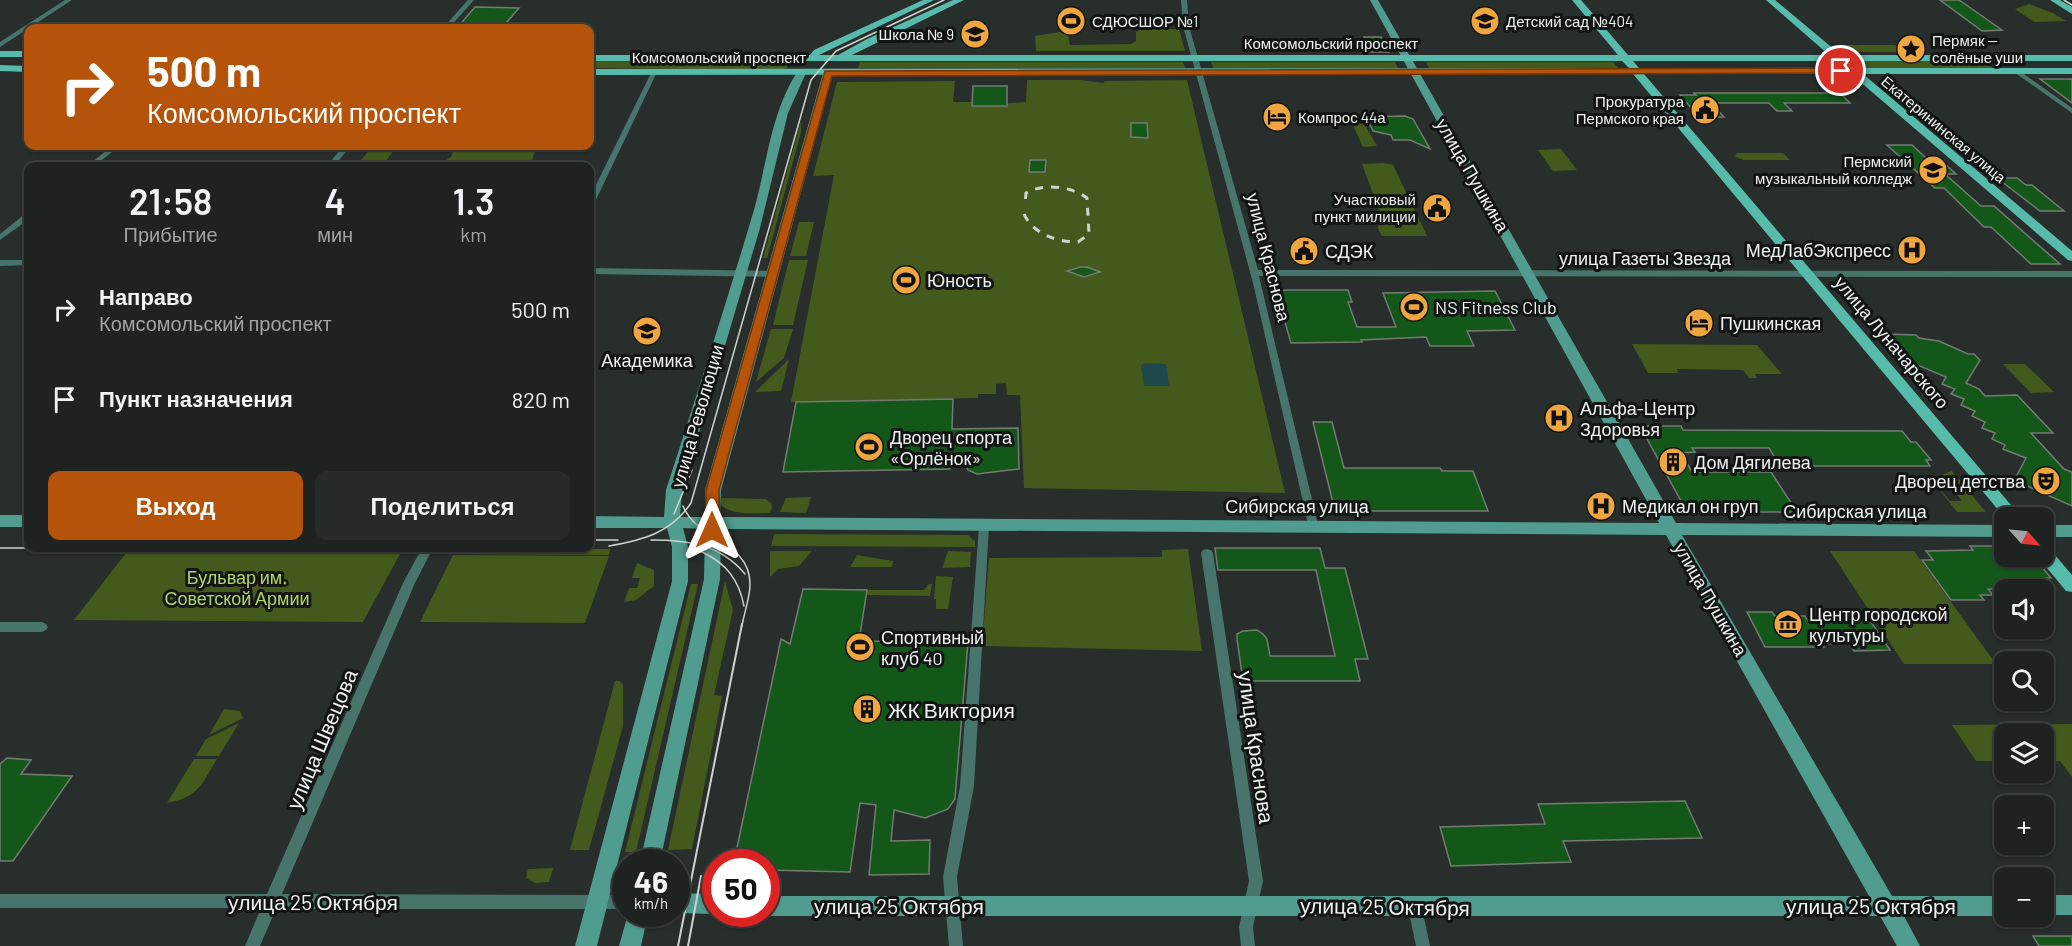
<!DOCTYPE html>
<html lang="ru">
<meta charset="utf-8">
<style>
:root{--surface:#1e2220;--page:#262a29;--text:#f1f3f6;--muted:#a1a4a5;--line:#3c3f3e;--accent:#b45309}
body{margin:0;font-family:Barlow,sans-serif;background:var(--page);color:var(--text);height:100vh;display:flex;flex-direction:column;font-size:22px;white-space:nowrap}
*{box-sizing:border-box;margin:0}
p{font-size:20px;color:var(--muted)}
.icon{flex:none;width:33px;height:33px;fill:none;stroke:currentColor;stroke-width:2;stroke-linecap:round;stroke-linejoin:round}
.map{position:relative;flex:1;overflow:hidden}
.panel{position:absolute;left:24px;top:162px;width:570px;height:390px;display:flex;flex-direction:column;background:var(--surface);border-radius:12px;box-shadow:0 2px 4px #0004,0 0 0 2px var(--line)}
.panel>*{flex:none}
.top-card{position:absolute;left:24px;top:24px;width:570px;height:126px;border-radius:12px;box-shadow:0 2px 4px #0004,0 0 0 2px var(--line);background:#b45309;color:#fff;overflow:hidden}
.needle{width:39px;rotate:117deg}
.tools{position:absolute;left:1994px;top:507px;display:grid;gap:12px}
.tools a{display:grid;place-items:center;width:60px;height:60px;border-radius:12px;background:var(--surface);box-shadow:0 2px 4px #0004,0 0 0 2px var(--line);font-size:30px}
.speed{position:absolute;left:612px;top:849px;display:flex;gap:12px;font-size:30px;font-weight:700;text-align:center}
.speed>*{display:grid;place-content:center;width:78px;height:78px;border-radius:50%;background:var(--surface);box-shadow:0 2px 4px #0004,0 0 0 2px var(--line);line-height:1}
.speed small{font-size:15px;font-weight:400}
.speed .limit{border:9px solid #d22;background:#fff;color:#111}
.pin{position:absolute;display:grid;place-items:center;width:51px;height:51px;color:#fff;margin:-26px;border:3px solid #fff;border-radius:50%;box-shadow:0 2px 6px #0007}
.me{position:absolute;width:66px;margin:-33px;rotate:0deg;stroke-linejoin:round;filter:drop-shadow(0 0 4px #0008)}
.turn{display:flex;align-items:center;gap:21px;height:126px;padding:0 24px;font-size:27px}
.turn .icon{width:78px;height:78px;stroke-width:2.5}
.turn b{display:block;font-size:42px;line-height:51px}
.eta{display:flex;justify-content:space-evenly;align-items:center;height:102px;text-align:center}
.eta b{font-size:36px;font-weight:600;line-height:42px}
.button{display:flex;gap:12px;margin-top:auto;padding:12px 24px}
.button a{flex:1;height:69px;border-radius:12px;background:var(--accent);color:#fff;font-size:24px;font-weight:600;line-height:69px;text-align:center}
.button a+a{background:var(--page);color:var(--text)}
ul{padding:0;list-style:none}
li{display:flex;align-items:center;gap:18px;height:90px;padding:0 24px}
li div{flex:1}
li b{display:block;font-size:22px}
li em{font-style:normal}
.map>svg:first-child{display:block}
.green{fill:#44591c}
.water{fill:#1f484a}
.building{fill:#135719;stroke:#757a75;stroke-width:1.5}
.lines{fill:none;stroke-linecap:round;stroke-linejoin:round}
.street{fill:#47746b;fill-rule:evenodd}
.secondary{fill:#509c8e;fill-rule:evenodd}
.primary{fill:#56bbaa;fill-rule:evenodd}
.tram-far1{stroke:#ced3d0;stroke-width:1.5}
.tram{stroke:#ced3d0;stroke-width:2}
.rail{stroke:#ced3d0;stroke-width:3;stroke-dasharray:8 8;stroke-linecap:butt}
.route{fill:#b45309;stroke:#753606;stroke-width:1.5}
.labels{text-anchor:middle;dominant-baseline:central;stroke-width:6;stroke-linejoin:round;paint-order:stroke}
.far-poi-label{font-size:15px;fill:#eef2f0;stroke:#131514;text-anchor:start}
.far-street-label{font-size:15px;fill:#eef2f0;stroke:#131514}
.street-label{font-size:18px;fill:#eef2f0;stroke:#131514}
.poi-label{font-size:18px;fill:#eef2f0;stroke:#131514;text-anchor:start}
.park-label{font-size:18px;fill:#aed668;stroke:#131514}
.near-poi-label{font-size:21px;fill:#eef2f0;stroke:#131514;text-anchor:start}
.near-street-label{font-size:21px;fill:#eef2f0;stroke:#131514}
</style>
<div class="map">
<svg width="2072" height="946" viewBox="0 0 2072 946">
<rect width="100%" height="100%" fill="#282e2b"/>
<g class="green">
<polygon points="2029,4 2053,13 2066,21 2034,22 2015,9"/>
<polygon points="1141,29 1179,29 1185,51 1036,51 1035,36 1060,32 1068,35 1070,45 1131,44 1136,41 1136,32"/>
<polygon points="1836,45 1895,45 1903,52 1844,52"/>
<polygon points="590,61 789,62 786,70 590,68"/>
<polygon points="1859,61 1984,61 1993,68 1866,68"/>
<polygon points="860,62 1183,62 1185,68 858,68"/>
<polygon points="1211,62 1395,62 1398,68 1213,68"/>
<polygon points="1426,62 1613,62 1618,68 1429,68"/>
<polygon points="1027,80 1080,80 1103,83 1105,81 1187,80 1285,493 1024,488 1020,395 1007,395 1006,383 996,384 996,394 978,394 978,398 791,402 834,175 813,176 837,82 955,81 953,102 972,102 972,106 1026,102"/>
<polygon points="801,121 801,132 767,258 763,258"/>
<polygon points="1351,121 1365,125 1377,146 1363,147"/>
<polygon points="373,146 397,146 382,166 356,166"/>
<polygon points="455,146 537,146 530,166 437,166 451,157"/>
<polygon points="1561,149 1577,170 1553,171 1538,150"/>
<polygon points="1737,153 1783,153 1790,160 1744,160 1735,157"/>
<polygon points="1384,163 1393,165 1427,236 1382,236 1378,229 1380,213 1362,164"/>
<polygon points="799,222 814,222 806,256 790,256"/>
<polygon points="789,260 808,260 793,325 773,325"/>
<polygon points="771,329 793,329 784,358 756,382"/>
<polygon points="1632,344 1757,345 1782,374 1755,374 1757,378 1749,378 1743,370 1677,369 1678,373 1648,373"/>
<polygon points="789,359 781,391 755,392"/>
<polygon points="2003,364 2025,364 2054,392 2031,393"/>
<polygon points="1952,471 1985,511 1984,512 1957,512 1931,479 1950,501 1962,501 1942,475"/>
<polygon points="811,497 806,513 780,512 786,498"/>
<path d="M 721,498 L 765,499 L 771,503 L 772,508 L 770,513 C 755,513 733,516 721,505 Z"/>
<polygon points="774,534 968,535 975,541 975,547 771,546"/>
<polygon points="448,548 610,549 609,555 444,554"/>
<polygon points="1188,549 1202,651 982,646 989,558 1162,557 1162,550"/>
<polygon points="770,551 812,551 799,566 778,569 770,577"/>
<polygon points="948,551 971,552 970,567 942,568"/>
<polygon points="1830,551 1914,551 1996,664 1904,664"/>
<polygon points="126,553 400,554 363,622 74,620"/>
<polygon points="453,555 609,556 585,623 420,622"/>
<polygon points="857,555 893,561 892,567 850,567"/>
<polygon points="637,563 654,570 654,586 636,600 624,602 629,588 637,588 640,578 632,578"/>
<polygon points="936,576 953,577 948,609 936,609 936,599 934,599"/>
<polygon points="725,581 733,610 714,695 722,696 692,849 668,850"/>
<polygon points="691,584 698,584 636,852 625,852"/>
<polygon points="929,584 932,584 930,596 866,595 867,590 924,590"/>
<polygon points="615,681 620,681 623,685 623,726 589,850 570,850"/>
<polygon points="224,709 240,711 243,718 209,735"/>
<polygon points="239,723 219,756 196,756 206,739"/>
<polygon points="2072,724 2072,777 2060,761 2043,761 2043,734 2004,734 2004,761 1976,761 1952,725"/>
<path d="M 194,759 L 217,759 C 201,785 199,797 167,803 Z"/>
<polygon points="553,868 549,882 535,883 526,878 528,869"/>
</g>
<polygon class="water" points="1144,363 1166,364 1169,386 1144,386 1141,366"/>
<g class="building">
<polygon points="1940,0 1959,0 2002,30 1982,31"/>
<polygon points="475,7 519,8 502,28 457,28"/>
<polygon points="1364,37 1381,37 1389,52 1371,52"/>
<polygon points="2040,79 2072,79 2072,103"/>
<polygon points="973,86 1007,86 1007,106 972,106"/>
<polygon points="1694,93 1840,93 1850,103 1784,103 1792,111 1777,111 1769,103 1711,103 1724,117 1699,117 1680,95 1696,95"/>
<polygon points="1405,116 1413,119 1430,149 1410,140 1393,140 1391,135 1373,131 1366,117"/>
<polygon points="1131,123 1147,123 1148,138 1131,137"/>
<polygon points="1887,145 1912,145 1926,158 1937,157 1956,174 1945,174 1981,206 1994,206 2060,264 2031,264 1991,227 1984,227 1944,188 1935,188"/>
<polygon points="1030,160 1046,160 1045,172 1029,172"/>
<polygon points="1997,178 2017,178 2026,185 2032,185 2064,211 2040,211"/>
<polygon points="1080,267 1087,267 1100,272 1084,277 1067,271"/>
<polygon points="1288,290 1348,290 1352,302 1348,302 1357,327 1396,327 1383,293 1495,291 1515,330 1467,331 1474,346 1430,346 1426,337 1361,340 1362,342 1291,343 1276,291"/>
<polygon points="1886,334 1916,335 1919,338 1939,341 1968,354 1974,354 1980,360 1966,383 1979,389 1985,396 2017,395 2053,433 2031,433 2064,469 2072,472 2072,506 2025,485 2018,485 2014,481 2026,458 2003,449 2005,445 1992,439 1995,433 1982,428 1985,422 1972,416 1975,411 1961,405 1964,399 1951,394 1955,389 1942,384 1946,377 1908,361"/>
<polygon points="953,399 952,429 1018,428 1019,469 977,474 968,470 966,466 950,466 950,469 783,472 796,402"/>
<polygon points="1313,422 1332,422 1344,468 1440,468 1442,471 1473,471 1488,511 1335,511"/>
<polygon points="1640,426 1681,426 1683,430 1902,431 1911,442 1916,442 1931,460 1926,460 1930,466 1780,466 1769,448 1692,448 1695,452 1681,453 1692,472 1771,472 1797,512 1687,512"/>
<polygon points="1970,546 2001,546 2004,556 2028,556 2031,561 2037,561 2051,578 2045,578 2054,589 1988,589 1993,595 1980,595 1984,600 1951,600 1922,560 1933,560 1926,551 1973,550"/>
<polygon points="1215,548 1320,548 1325,568 1345,568 1368,659 1355,659 1360,681 1243,681 1237,639 1237,634 1243,631 1257,630 1263,634 1267,639 1270,656 1335,656 1316,570 1218,570"/>
<polygon points="803,589 867,590 859,641 968,642 955,799 948,809 925,818 894,810 891,841 930,840 929,874 869,875 876,805 860,803 850,872 766,870 766,862 734,862 781,639 790,644"/>
<polygon points="1747,612 1772,612 1775,616 1805,616 1809,623 1835,623 1832,617 1867,616 1890,650 1854,651 1849,643 1822,644 1824,647 1765,647"/>
<polygon points="7,758 31,760 21,774 72,776 13,861 0,861 0,764"/>
<polygon points="1685,801 1702,838 1563,841 1571,862 1451,866 1440,827 1545,824 1538,804"/>
<polygon points="2033,936 2072,936 2072,946 2039,946"/>
</g>
<g class="lines">
<g class="street">
<polygon points="65,0 72,0 0,47 0,42"/>
<polygon points="468,0 474,0 449,28 443,28"/>
<polygon points="1181,0 1187,0 1189,26 1258,270 2072,271 2072,277 1259,276 1318,525 1317,528 1309,528 1253,283 1183,26"/>
<polygon points="2014,70 2018,70 2072,108 2072,113 2014,72"/>
<polygon points="652,71 657,72 594,204 590,206 590,197"/>
<polygon points="112,146 120,146 94,166 87,166"/>
<polygon points="343,146 351,146 334,166 327,166"/>
<polygon points="25,214 28,214 28,220 0,240 0,234"/>
<polygon points="0,260 28,260 28,265 0,266"/>
<polygon points="590,268 773,271 777,274 773,277 590,274"/>
<polygon points="984,522 988,523 989,526 974,786 957,877 963,946 949,946 943,877 960,786 979,526 980,523"/>
<polygon points="422,548 433,548 415,583 282,894 626,895 626,909 276,909 260,946 245,946 261,908 0,908 0,894 267,894 403,583"/>
<polygon points="1207,549 1211,550 1213,553 1263,881 1253,927 1255,946 1241,946 1239,927 1249,881 1201,553 1203,550"/>
<polygon points="0,622 42,622 46,624 48,627 46,630 42,632 0,632"/>
<polygon points="1415,901 1420,903 1422,908 1430,946 1416,946 1408,908 1410,903"/>
</g>
<g class="secondary">
<path d="M 1370,0 L 1378,0 L 1676,523 L 2004,525 L 2004,537 L 1682,535 L 1892,896 L 2004,896 L 2004,916 L 1904,916 L 1920,946 L 1897,946 L 1880,916 L 766,916 L 759,914 L 766,914 L 766,896 L 1869,896 L 1666,535 L 721,529 L 720,579 L 660,862 L 640,862 L 704,579 L 705,529 L 683,528 L 688,547 L 688,581 L 597,946 L 575,946 L 672,581 L 672,547 L 667,528 L 590,528 L 590,516 L 664,517 L 666,490 C 696,397 726,304 754,210 C 767,164 771,111 798,71 L 806,73 L 788,113 L 760,228 L 682,490 L 680,517 L 705,517 L 705,490 L 823,73 L 828,70 L 833,73 L 721,490 L 720,517 L 1659,523 Z"/>
<rect x="0" y="515" width="28" height="12"/>
<rect x="2043" y="525" width="29" height="12"/>
<polygon points="676,893 716,894 716,914 718,914 716,914 676,913"/>
<rect x="2043" y="895" width="29" height="20"/>
<polygon points="628,914 648,914 641,946 619,946"/>
</g>
<g class="primary">
<path d="M 923,0 L 934,0 L 819,55 L 838,55 L 867,39 L 953,0 L 964,0 L 852,55 L 1618,55 L 1572,0 L 1581,0 L 1628,55 L 1829,55 L 1766,0 L 1775,0 L 1841,55 L 2072,55 L 2072,61 L 1847,61 L 1856,68 L 2072,68 L 2072,74 L 1863,74 L 2072,251 L 2072,261 L 2068,260 L 1851,74 L 1644,74 L 2022,518 L 2005,518 L 1633,74 L 590,75 L 590,69 L 1629,68 L 1622,61 L 590,61 L 590,55 L 810,55 L 814,50 ZM 1633,61 L 1836,61 L 1844,68 L 1639,68 Z"/>
<polygon points="2050,0 2060,0 2072,7 2072,14"/>
<rect x="0" y="51" width="28" height="6"/>
<polygon points="0,65 28,66 28,72 0,71"/>
<polygon points="2043,546 2049,548 2072,575 2072,592 2066,591 2037,556 2043,556"/>
</g>
<g class="tram-far1">
<polyline points="2064,0 2072,5"/>
<path d="M 683,506 C 698,542 750,541 750,584 C 750,598 744,613 742,626"/>
<polyline points="674,514 692,470"/>
<polyline points="590,540 618,540"/>
<path d="M 651,540 C 688,540 720,544 745,574"/>
<path d="M 609,546 C 643,540 671,533 691,503 L 811,80 L 836,51 L 944,0"/>
<polyline points="0,548 198,548"/>
<path d="M 702,552 C 726,563 739,580 744,606"/>
</g>
<g class="tram">
<polyline points="678,946 742,624"/>
<polyline points="688,946 701,876"/>
</g>
<path class="rail" d="M 1024,214 C 1033,234 1057,242 1078,242 L 1089,234 L 1087,198 C 1071,186 1043,183 1026,193 L 1025,204"/>
</g>
<polygon class="route" points="1841,68 1844,69 1844,73 832,76 719,490 720,530 712,535 705,530 706,490 825,71"/>
<defs>
<g id="stadium-disc" transform="scale(1.5)"><circle r="9.5" fill="#f0a63f" stroke="#131514"/><path d="M0-5a6.5 5 0 1 0 0 10a6.5 5 0 1 0 0-10ZM-3.5-1.8h7v3.6h-7Z" fill="#111"/></g>
<g id="school-disc" transform="scale(1.5)"><circle r="9.5" fill="#f0a63f" stroke="#131514"/><path d="M0-5L7-2L0 1L-7-2ZM-4 1L0 2.5L4 1V4Q0 6-4 4Z" fill="#111"/></g>
<g id="sight-disc" transform="scale(1.5)"><circle r="9.5" fill="#f0a63f" stroke="#131514"/><path d="M0-6L1.8-2.2L6-1.7L2.9 1.2L3.7 5.4L0 3.3L-3.7 5.4L-2.9 1.2L-6-1.7L-1.8-2.2Z" fill="#111"/></g>
<g id="civic-disc" transform="scale(1.5)"><circle r="9.5" fill="#f0a63f" stroke="#131514"/><path d="M-.6-6.5H3V-4.5H.6V-3L4-1V1h2V6H-6V1h2V-1L-.6-3ZM-1.2 2.5V6h2.4V2.5Z" fill="#111"/></g>
<g id="hotel-disc" transform="scale(1.5)"><circle r="9.5" fill="#f0a63f" stroke="#131514"/><path d="M-6-4.5h1.5V1H6V5H4.5V3h-9V5H-6ZM-4 0a1.8 1.8 0 1 1 3.6 0ZM.5 0V-2.5h3Q6-2.5 6 0Z" fill="#111"/></g>
<g id="hospital-disc" transform="scale(1.5)"><circle r="9.5" fill="#f0a63f" stroke="#131514"/><path d="M-5-5h3v3.5h4V-5h3V5h-3V1.5h-4V5h-3Z" fill="#111"/></g>
<g id="building-disc" transform="scale(1.5)"><circle r="9.5" fill="#f0a63f" stroke="#131514"/><path d="M-4-6H4V6H1V3H-1V6H-4ZM-2.5-4.3h1.7v1.8h-1.7ZM.8-4.3h1.7v1.8H.8ZM-2.5-1h1.7V.8h-1.7ZM.8-1h1.7V.8H.8Z" fill="#111"/></g>
<g id="theatre-disc" transform="scale(1.5)"><circle r="9.5" fill="#f0a63f" stroke="#131514"/><path d="M-5-5.5Q0-4 5-5.5V0Q5 5 0 6Q-5 5-5 0ZM-3.3-2.5H-1v1.5H-3.3ZM1-2.5H3.3v1.5H1ZM-2.8 1Q0 5.5 2.8 1Z" fill="#111"/></g>
<g id="museum-disc" transform="scale(1.5)"><circle r="9.5" fill="#f0a63f" stroke="#131514"/><path d="M0-6L6-3V-2H-6V-3ZM-5-1h2V3h-2ZM-1-1h2V3h-2ZM3-1h2V3H3ZM-6 4H6V6H-6Z" fill="#111"/></g>
</defs>
<g fill-rule="evenodd">
<use href="#stadium-disc" x="1071" y="21"/>
<use href="#school-disc" x="1485" y="21"/>
<use href="#school-disc" x="975" y="34"/>
<use href="#sight-disc" x="1911" y="49"/>
<use href="#civic-disc" x="1705" y="110"/>
<use href="#hotel-disc" x="1277" y="117"/>
<use href="#school-disc" x="1933" y="170"/>
<use href="#civic-disc" x="1437" y="208"/>
<use href="#hospital-disc" x="1912" y="250"/>
<use href="#civic-disc" x="1304" y="251"/>
<use href="#stadium-disc" x="906" y="280"/>
<use href="#stadium-disc" x="1414" y="307"/>
<use href="#hotel-disc" x="1699" y="323"/>
<use href="#school-disc" x="647" y="331"/>
<use href="#hospital-disc" x="1559" y="418"/>
<use href="#stadium-disc" x="869" y="447"/>
<use href="#building-disc" x="1673" y="462"/>
<use href="#theatre-disc" x="2046" y="481"/>
<use href="#hospital-disc" x="1601" y="506"/>
<use href="#museum-disc" x="1788" y="624"/>
<use href="#stadium-disc" x="860" y="647"/>
<use href="#building-disc" x="867" y="709"/>
</g>
<g class="labels">
<g class="far-poi-label">
<text x="1092" y="21">СДЮСШОР №1</text>
<text x="1506" y="21">Детский сад №404</text>
<text x="954" y="34" text-anchor="end">Школа № 9</text>
<text x="1932" y="40">Пермяк —<tspan x="1932" dy="17">солёные уши</tspan></text>
<text x="1684" y="101" text-anchor="end">Прокуратура<tspan x="1684" dy="17">Пермского края</tspan></text>
<text x="1298" y="117">Компрос 44а</text>
<text x="1912" y="161" text-anchor="end">Пермский<tspan x="1912" dy="17">музыкальный колледж</tspan></text>
<text x="1416" y="199" text-anchor="end">Участковый<tspan x="1416" dy="17">пункт милиции</tspan></text>
</g>
<g class="far-street-label">
<text x="1331" y="43">Комсомольский проспект</text>
<text x="719" y="57">Комсомольский проспект</text>
<text transform="translate(1944 129) rotate(40)">Екатерининская улица</text>
</g>
<g class="street-label">
<text transform="translate(1473 175) rotate(60)">улица Пушкина</text>
<text transform="translate(1269 257) rotate(76)">улица Краснова</text>
<text x="1645" y="258">улица Газеты Звезда</text>
<text transform="translate(1892 342) rotate(50)">улица Луначарского</text>
<text transform="translate(697 416) rotate(-74)">улица Революции</text>
<text x="1297" y="506">Сибирская улица</text>
<text x="1855" y="511">Сибирская улица</text>
<text transform="translate(1711 599) rotate(60)">улица Пушкина</text>
</g>
<g class="poi-label">
<text x="1891" y="250" text-anchor="end">МедЛабЭкспресс</text>
<text x="1325" y="251">СДЭК</text>
<text x="927" y="280">Юность</text>
<text x="1435" y="307">NS Fitness Club</text>
<text x="1720" y="323">Пушкинская</text>
<text x="647" y="360" text-anchor="middle">Академика</text>
<text x="1580" y="408">Альфа-Центр<tspan x="1580" dy="21">Здоровья</tspan></text>
<text x="890" y="437">Дворец спорта<tspan x="890" dy="21">«Орлёнок»</tspan></text>
<text x="1694" y="462">Дом Дягилева</text>
<text x="2025" y="481" text-anchor="end">Дворец детства</text>
<text x="1622" y="506">Медикал он груп</text>
<text x="1809" y="614">Центр городской<tspan x="1809" dy="21">культуры</tspan></text>
<text x="881" y="637">Спортивный<tspan x="881" dy="21">клуб 40</tspan></text>
</g>
<g class="park-label">
<text x="237" y="577">Бульвар им.<tspan x="237" dy="21">Советской Армии</tspan></text>
</g>
<g class="near-poi-label">
<text x="888" y="709">ЖК Виктория</text>
</g>
<g class="near-street-label">
<text transform="translate(321 739) rotate(-67)">улица Швецова</text>
<text transform="translate(1257 747) rotate(82)">улица Краснова</text>
<text x="313" y="901">улица 25 Октября</text>
<text x="899" y="905">улица 25 Октября</text>
<text x="1871" y="905">улица 25 Октября</text>
<text transform="translate(1385 906) rotate(1)">улица 25 Октября</text>
</g>
</g>
</svg>
<div class="tools">
<a><svg class="needle" viewBox="-14 -14 28 28"><path d="M0-13l5 13h-10z" fill="#e53935"/><path d="M0 13l5-13h-10z" fill="#a1a4a5"/></svg></a>
<a><svg class="icon" aria-label="sound" viewBox="0 0 24 24"><path d="M4 9h4l5-4v14l-5-4H4zM17 9q2 3 0 6"/></svg></a>
<a><svg class="icon" aria-label="search" viewBox="0 0 24 24"><circle cx="10" cy="10" r="6"/><path d="M15 15l6 6"/></svg></a>
<a><svg class="icon" aria-label="layers" viewBox="0 0 24 24"><path d="M12 4l9 5-9 5-9-5zM3 14l9 5 9-5"/></svg></a>
<a>+</a>
<a>−</a>
</div>
<div class="speed"><div>46<small>km/h</small></div><div class="limit">50</div></div>
<div class="pin" style="left:1841px;top:71px;background:#d93025"><svg class="icon" aria-label="arrive" viewBox="0 0 24 24"><path d="M6 21V4h12l-3 4 3 4H6"/></svg></div>
<svg class="me" style="left:712px;top:530px" viewBox="-20 -20 40 40"><path d="M0-17L14 15 0 8-14 15z" fill="#b45309" stroke="#fff" stroke-width="4"/></svg>
<div class="top-card">
<div class="turn"><svg class="icon" aria-label="right" viewBox="0 0 24 24"><path d="M7 20v-9h11M14 6l5 5-5 5"/></svg><div><b>500 m</b>Комсомольский проспект</div></div>
</div>
<section class="panel">
<div class="eta">
<div><b>21:58</b><p>Прибытие</p></div>
<div><b>4</b><p>мин</p></div>
<div><b>1.3</b><p>km</p></div>
</div>
<ul>
<li><svg class="icon" aria-label="right" viewBox="0 0 24 24"><path d="M7 20v-9h11M14 6l5 5-5 5"/></svg><div><b>Направо</b><p>Комсомольский проспект</p></div><em>500 m</em></li>
<li><svg class="icon" aria-label="arrive" viewBox="0 0 24 24"><path d="M6 21V4h12l-3 4 3 4H6"/></svg><div><b>Пункт назначения</b></div><em>820 m</em></li>
</ul>
<div class="button"><a>Выход</a><a>Поделиться</a></div>
</section>
</div>
